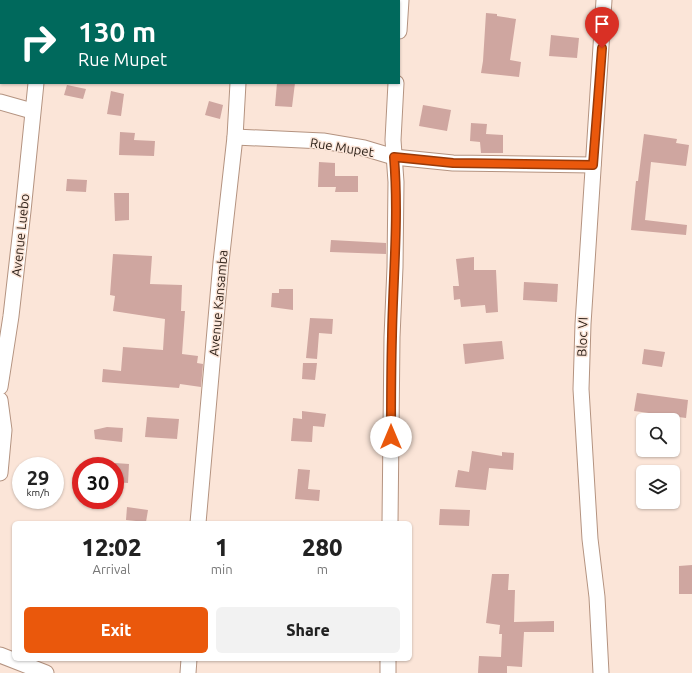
<!DOCTYPE html>
<style>
:root{--surface:#fff;--page:#f2f2f2;--text:#222;--muted:#767676;--accent:#ea580c}
body{margin:0;font-family:Ubuntu,sans-serif;background:var(--page);color:var(--text);height:100vh;display:flex;flex-direction:column;font-size:15px;white-space:nowrap}
*{box-sizing:border-box;margin:0}
p{font-size:13px;color:var(--muted)}
.icon{flex:none;width:22px;height:22px;fill:none;stroke:currentColor;stroke-width:2;stroke-linecap:round;stroke-linejoin:round}
.map{position:relative;flex:1;overflow:hidden}
.panel{position:absolute;left:12px;top:521px;width:400px;height:140px;display:flex;flex-direction:column;background:var(--surface);border-radius:6px;box-shadow:0 1px 3px #0004}
.panel>*{flex:none}
.guide{position:absolute;left:0px;top:0px;width:400px;height:84px;box-shadow:0 1px 3px #0004;background:#00695c;color:#fff;overflow:hidden}
.tools{position:absolute;left:636px;top:413px;display:grid;gap:8px}
.tools a{display:grid;place-items:center;width:44px;height:44px;border-radius:6px;background:var(--surface);box-shadow:0 1px 3px #0004;font-size:20px}
.speed{position:absolute;left:12px;top:457px;display:flex;gap:8px;font-size:20px;font-weight:700;text-align:center}
.speed>*{display:grid;place-content:center;width:52px;height:52px;border-radius:50%;background:var(--surface);box-shadow:0 1px 3px #0004;line-height:1}
.speed small{font-size:10px;font-weight:400}
.speed .limit{border:6px solid #d22;background:#fff;color:#111}
.pin{position:absolute;display:grid;place-items:center;width:34px;height:34px;color:#fff;margin:-41px -17px;border-radius:50% 50% 50% 0;rotate:-45deg;box-shadow:0 0 4px #0007}
.pin .icon{rotate:45deg}
.me{position:absolute;width:44px;margin:-22px;rotate:0deg;stroke-linejoin:round;filter:drop-shadow(0 0 3px #0008)}
.turn{display:flex;align-items:center;gap:14px;height:84px;padding:0 12px;font-size:18px}
.turn .icon{width:52px;height:52px;stroke-width:2.5}
.turn b{display:block;font-size:28px;line-height:34px}
.eta{display:flex;justify-content:space-evenly;align-items:center;height:68px;text-align:center}
.eta b{font-size:24px;font-weight:800;line-height:28px}
.cta{display:flex;gap:8px;margin-top:auto;padding:8px 12px}
.cta a{flex:1;height:46px;border-radius:6px;background:var(--accent);color:#fff;font-size:16px;font-weight:800;line-height:46px;text-align:center}
.cta a+a{background:var(--page);color:var(--text)}
.map>svg:first-child{display:block}
.building{fill:#cfa6a0}
.lines{fill:none;stroke-linecap:round;stroke-linejoin:round}
.street-casing{stroke:#b49380;stroke-width:17}
.path{stroke:#b5a297;stroke-width:2.5;stroke-dasharray:2 3;stroke-linecap:butt}
.street{stroke:#fff;stroke-width:15}
.route-casing{stroke:#983908;stroke-width:10}
.route{stroke:#ea580c;stroke-width:7}
.labels{text-anchor:middle;dominant-baseline:central;stroke-width:3;stroke-linejoin:round;paint-order:stroke}
.street-label{font-size:13px;fill:#2e221a;stroke:#fbe5d8}
</style>
<div class="map">
<svg width="692" height="673" viewBox="0 0 692 673">
<rect width="100%" height="100%" fill="#fbe5d8"/>
<g class="building">
<polygon points="486,13 497,14 497,16 516,19 510,60 521,62 519,77 481,73 483,61"/>
<polygon points="551,35 579,38 577,58 549,56"/>
<polygon points="277,83 295,83 292,107 275,106"/>
<polygon points="67,85 86,89 83,99 64,95"/>
<polygon points="111,91 124,94 121,116 107,114"/>
<polygon points="209,101 223,105 220,119 205,115"/>
<polygon points="423,105 451,110 447,131 419,126"/>
<polygon points="471,123 487,124 486,134 503,135 503,153 481,153 480,142 470,141"/>
<polygon points="120,132 135,133 134,140 155,141 154,156 119,155"/>
<polygon points="644,134 677,139 676,143 689,145 686,166 651,162 645,220 687,225 686,235 631,230 636,181 638,181"/>
<polygon points="319,162 335,163 335,176 358,176 358,192 335,192 336,187 318,187"/>
<polygon points="67,179 87,180 86,192 66,191"/>
<polygon points="114,193 129,193 129,220 115,221"/>
<polygon points="331,240 386,243 386,254 330,252"/>
<polygon points="113,254 152,256 150,284 182,285 181,311 185,311 182,354 198,356 197,363 203,364 201,387 180,384 179,388 102,382 103,369 121,371 123,347 163,350 165,319 113,311 115,296 110,295"/>
<polygon points="474,257 474,270 496,270 498,312 486,313 485,305 461,307 460,299 454,300 453,286 459,286 456,259"/>
<polygon points="524,282 558,284 557,302 523,300"/>
<polygon points="279,289 293,289 293,310 271,307 272,293 279,293"/>
<polygon points="310,318 333,319 332,334 319,333 317,359 306,358"/>
<polygon points="502,341 504,359 465,364 463,344"/>
<polygon points="644,349 665,352 662,367 642,364"/>
<polygon points="303,363 317,363 315,380 302,379"/>
<polygon points="637,393 688,400 686,418 634,411"/>
<polygon points="302,411 326,414 324,427 313,426 312,442 291,441 293,418 302,419"/>
<polygon points="147,417 179,419 177,439 145,437"/>
<polygon points="107,427 123,428 122,442 95,439 94,430"/>
<polygon points="472,451 502,456 502,452 514,453 513,470 489,468 486,490 455,487 458,470 469,472"/>
<polygon points="115,463 129,464 128,483 115,482"/>
<polygon points="298,469 310,470 308,489 320,490 319,501 295,499"/>
<polygon points="127,507 148,510 146,522 126,520"/>
<polygon points="440,509 470,510 469,526 439,525"/>
<polygon points="692,565 692,594 679,594 679,566"/>
<polygon points="492,574 509,574 508,590 515,590 514,622 554,621 554,632 524,632 522,667 507,666 507,673 478,673 479,656 501,657 502,634 499,634 500,625 486,623"/>
</g>
<g class="lines">
<g class="street-casing">
<g id="street">
<polyline points="45,1 45,0"/>
<polyline points="244,1 244,0"/>
<polyline points="399,31 401,0"/>
<polyline points="0,102 32,111"/>
<polyline points="235,137 323,141 364,148 394,157 453,163 593,165"/>
<polyline points="0,387 11,316 23,211 36,83"/>
<polyline points="0,400 4,430 0,473"/>
<polyline points="198,523 221,262 235,137 238,83"/>
<polyline points="390,523 392,337 395,267 396,182 393,140 396,83"/>
<polyline points="0,655 46,673"/>
<polyline points="188,673 189,659"/>
<polyline points="388,673 388,659"/>
<polyline points="601,673 597,597 590,539 581,389 583,324 604,0"/>
</g>
</g>
<polyline class="path" points="12,0 16,1"/>
<use href="#street" class="street"/>
</g>
<g class="lines">
<g class="route-casing">
<path id="route" d="M 391,437 C 391,403 391,370 392,336 C 393,277 399,217 394,157 L 453,163 L 593,165 L 602,48"/>
</g>
<use href="#route" class="route"/>
</g>
<g class="labels">
<g class="street-label">
<text transform="translate(342 147) rotate(9)">Rue Mupet</text>
<text transform="translate(20 235) rotate(-84)">Avenue Luebo</text>
<text transform="translate(218 303) rotate(-85)">Avenue Kansamba</text>
<text transform="translate(582 337) rotate(-88)">Bloc VI</text>
</g>
</g>
</svg>
<div class="tools">
<a><svg class="icon" aria-label="search" viewBox="0 0 24 24"><circle cx="10" cy="10" r="6"/><path d="M15 15l6 6"/></svg></a>
<a><svg class="icon" aria-label="layers" viewBox="0 0 24 24"><path d="M12 4l9 5-9 5-9-5zM3 14l9 5 9-5"/></svg></a>
</div>
<div class="speed"><div>29<small>km/h</small></div><div class="limit">30</div></div>
<div class="pin" style="left:602px;top:48px;background:#d93025"><svg class="icon" aria-label="arrive" viewBox="0 0 24 24"><path d="M6 21V4h12l-3 4 3 4H6"/></svg></div>
<svg class="me" style="left:391px;top:437px" viewBox="-20 -20 40 40"><circle r="19" fill="#fff"/><path d="M0-13L10 11 0 6-10 11z" fill="#ea580c"/></svg>
<div class="guide">
<div class="turn"><svg class="icon" aria-label="right" viewBox="0 0 24 24"><path d="M7 20v-9h11M14 6l5 5-5 5"/></svg><div><b>130 m</b>Rue Mupet</div></div>
</div>
<section class="panel">
<div class="eta">
<div><b>12:02</b><p>Arrival</p></div>
<div><b>1</b><p>min</p></div>
<div><b>280</b><p>m</p></div>
</div>
<div class="cta"><a>Exit</a><a>Share</a></div>
</section>
</div>
